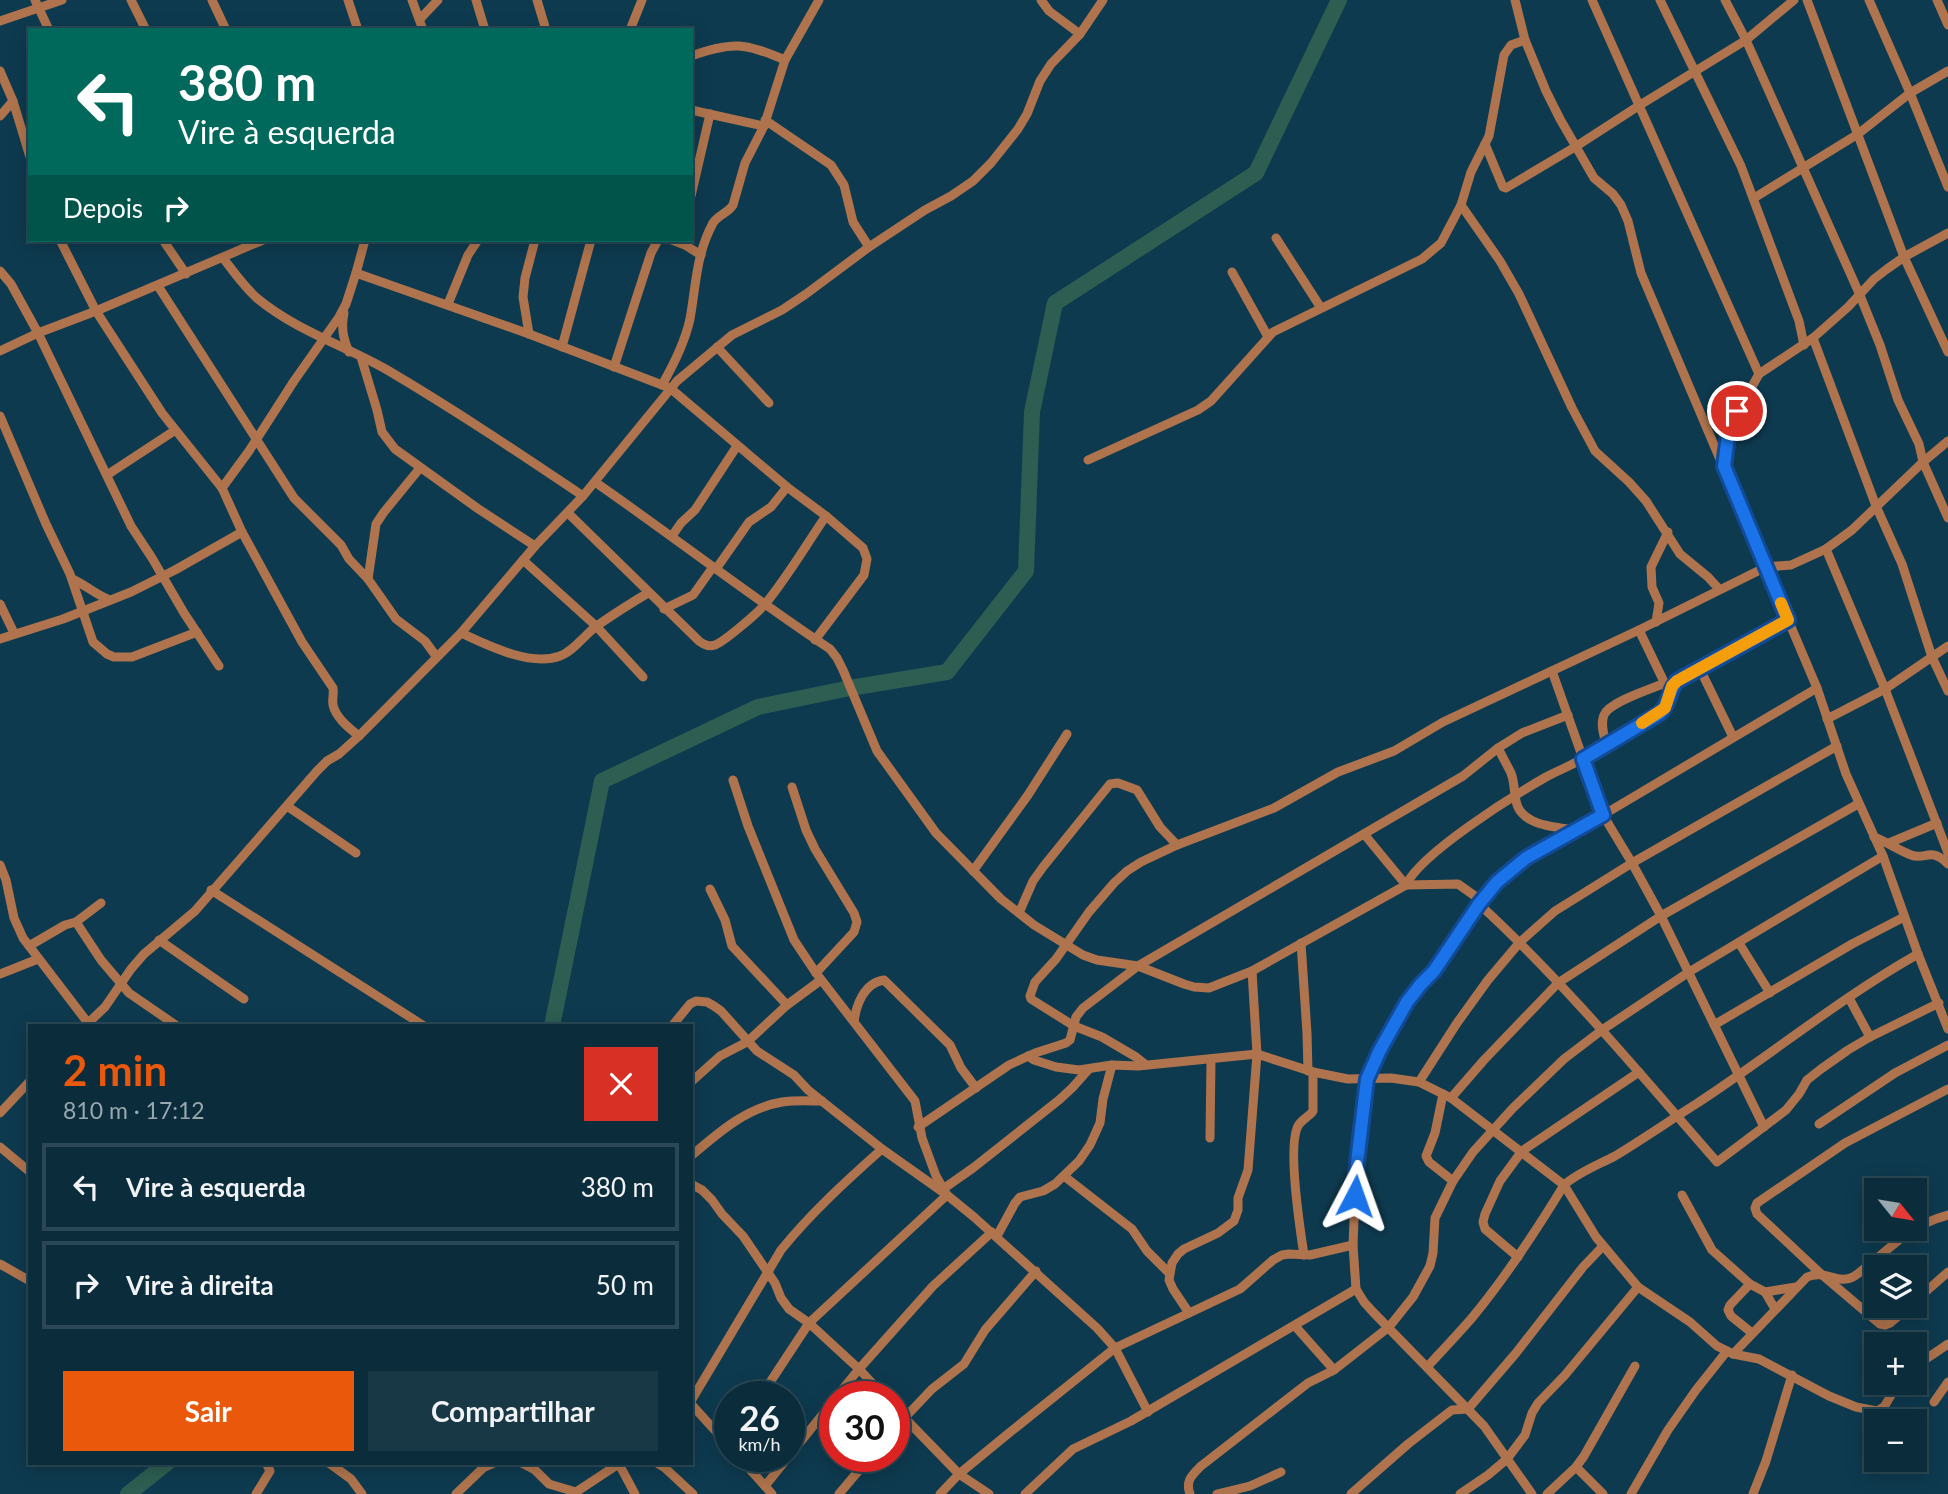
<!DOCTYPE html>
<html lang="pt">
<meta charset="utf-8">
<style>
:root{--surface:#0a2c3b;--page:#183846;--text:#f1f3f6;--muted:#99a7af;--line:#2a4855;--accent:#ea580c}
body{margin:0;font-family:Lato,sans-serif;background:var(--page);color:var(--text);height:100vh;display:flex;flex-direction:column;font-size:26px;white-space:nowrap}
*{box-sizing:border-box;margin:0}
p{font-size:23px;color:var(--muted)}
.icon{flex:none;width:38px;height:38px;fill:none;stroke:currentColor;stroke-width:2;stroke-linecap:round;stroke-linejoin:round}
.map{position:relative;flex:1;overflow:hidden}
.sheet{position:absolute;left:28px;top:1024px;width:665px;height:441px;display:flex;flex-direction:column;background:var(--surface);border-radius:0px;box-shadow:0 4px 18px #0003,0 0 0 2px var(--line)}
.sheet>*{flex:none}
.banner{position:absolute;left:28px;top:28px;width:665px;height:214px;border-radius:0px;box-shadow:0 4px 18px #0003,0 0 0 2px var(--line);background:#00695c;color:#fff;overflow:hidden}
.needle{width:46px;rotate:120deg}
.fabs{position:absolute;left:1864px;top:1178px;display:grid;gap:14px}
.fabs a{display:grid;place-items:center;width:63px;height:63px;border-radius:0px;background:var(--surface);box-shadow:0 4px 18px #0003,0 0 0 2px var(--line);font-size:35px}
.speed{position:absolute;left:714px;top:1381px;display:flex;gap:14px;font-size:35px;font-weight:700;text-align:center}
.speed>*{display:grid;place-content:center;width:91px;height:91px;border-radius:50%;background:var(--surface);box-shadow:0 4px 18px #0003,0 0 0 2px var(--line);line-height:1}
.speed small{font-size:18px;font-weight:400}
.speed .limit{border:10px solid #d22;background:#fff;color:#111}
.pin{position:absolute;display:grid;place-items:center;width:60px;height:60px;color:#fff;margin:-30px;border:4px solid #fff;border-radius:50%;box-shadow:0 2px 7px #0007}
.me{position:absolute;width:77px;margin:-38px;rotate:4deg;stroke-linejoin:round;filter:drop-shadow(0 0 5px #0008)}
.turn{display:flex;align-items:center;gap:24px;height:147px;padding:0 35px;font-size:32px}
.turn .icon{width:91px;height:91px;stroke-width:2.5}
.turn b{display:block;font-size:49px;line-height:60px}
.then{display:flex;align-items:center;height:66px;padding:0 35px;background:#0003;gap:14px;font-size:26px}
.round{display:grid;place-items:center;flex:none;width:74px;height:74px;border-radius:0px;background:var(--page)}
.summary{display:flex;align-items:center;justify-content:space-between;height:119px;padding:0 35px}
h1{font-size:42px;font-weight:700;line-height:52px;color:var(--accent)}
.action{display:flex;gap:14px;margin-top:auto;padding:14px 35px}
.action a{flex:1;height:80px;border-radius:0px;background:var(--accent);color:#fff;font-size:28px;font-weight:700;line-height:80px;text-align:center}
.action a+a{background:var(--page);color:var(--text)}
ul{padding:0;list-style:none}
li{display:flex;align-items:center;gap:21px;height:88px;margin:0 14px 10px;padding:0 21px;border:4px solid var(--line);border-radius:0px}
li div{flex:1}
li b{display:block;font-size:26px}
li em{font-style:normal}
.map>svg:first-child{display:block}
.lines{fill:none;stroke-linecap:round;stroke-linejoin:round}
.river{stroke:#2d5e51;stroke-width:16}
.minor{stroke:#af744d;stroke-width:9}
.route-casing{stroke:#114b97;stroke-width:18}
.route{stroke:#1a73e8;stroke-width:12}
.slow{stroke:#f59e0b;stroke-width:12}
</style>
<div class="map">
<svg width="1948" height="1494" viewBox="0 0 1948 1494">
<rect width="100%" height="100%" fill="#0e3a4f"/>
<g class="lines">
<g class="river">
<polyline points="552,1026 602,781 758,707 850,688 947,672 1026,571 1032,412 1055,303 1256,173 1339,0"/>
<polyline points="128,1494 167,1463"/>
</g>
<g class="minor">
<polyline points="35,0 49,30"/>
<polyline points="131,0 146,30"/>
<polyline points="212,0 226,30"/>
<polyline points="348,0 358,30"/>
<polyline points="412,0 423,30"/>
<polyline points="476,0 485,30"/>
<polyline points="537,0 546,30"/>
<polyline points="1041,0 1049,11 1080,34"/>
<polyline points="1515,0 1525,40 1546,91 1560,119 1594,178 1613,194 1621,205 1628,221 1641,273 1817,688 1846,774 1883,856 1918,954 1948,1029"/>
<polyline points="1592,0 1759,374"/>
<polyline points="1660,0 1741,166 1799,321 1804,345"/>
<polyline points="1725,0 1746,40 1859,293 1880,345 1898,400 1919,444 1923,462 1948,518"/>
<polyline points="1807,0 1904,257 1948,352"/>
<polyline points="1869,0 1910,93 1948,187"/>
<polyline points="1937,0 1948,25"/>
<polyline points="420,19 438,0"/>
<polyline points="0,21 62,0"/>
<polyline points="630,30 642,0"/>
<path d="M 691,56 C 733,41 744,43 785,60"/>
<polyline points="0,71 13,101 30,157"/>
<polyline points="691,110 764,126"/>
<polyline points="0,116 13,101"/>
<polyline points="765,120 831,165 844,185 853,222 869,247"/>
<polyline points="1485,144 1503,187 1506,188 1575,147 1640,105 1746,40 1794,0"/>
<polyline points="691,196 710,114"/>
<polyline points="1754,198 1858,134 1910,93 1948,71"/>
<polyline points="1461,205 1500,261 1519,294 1572,408 1595,451 1629,482 1646,501 1680,554 1708,577 1719,589"/>
<polyline points="1276,238 1321,308"/>
<path d="M 60,240 L 96,311 L 162,413 L 222,488 L 242,532 L 302,642 L 333,688 C 334,694 332,699 333,705 C 336,718 349,728 359,736"/>
<polyline points="163,240 186,274"/>
<polyline points="672,240 685,245 701,255"/>
<path d="M 223,258 C 234,272 244,287 258,299 C 297,331 346,346 389,371 C 455,410 519,453 583,496"/>
<polyline points="0,271 11,284 38,333 131,526 152,558 184,613 219,666"/>
<polyline points="1232,272 1267,335"/>
<polyline points="356,273 529,334 670,388 787,487 826,516 863,548 867,559 864,575 815,640"/>
<polyline points="158,286 294,498 341,545 349,559 368,579 396,619 425,641 436,656"/>
<polyline points="448,304 468,255 478,240"/>
<path d="M 344,313 C 341,328 343,338 349,352"/>
<polyline points="529,334 523,297 525,278 535,240"/>
<polyline points="1813,338 1876,506 1902,564 1932,657 1948,691"/>
<polyline points="562,347 591,240"/>
<polyline points="717,347 769,403"/>
<polyline points="0,351 38,333 96,311 263,240"/>
<polyline points="361,357 377,410 382,432 395,449 477,508 535,546"/>
<polyline points="614,367 651,253 658,240"/>
<path d="M 662,385 C 674,364 685,342 690,319 C 696,286 696,254 713,223 C 718,215 728,213 733,205 L 745,163 L 764,126 L 785,60 L 819,0"/>
<polyline points="0,416 46,524 70,574 93,642 107,654 114,657 132,657 197,632"/>
<polyline points="1088,460 1198,410 1211,401 1273,332 1422,259 1441,243 1461,205 1471,172 1489,136 1504,55 1511,45 1525,40"/>
<polyline points="1724,463 1729,428 1759,374 1813,338 1848,307 1874,279 1887,269 1904,257 1948,233"/>
<polyline points="107,475 174,431"/>
<path d="M 595,482 C 674,537 750,596 830,649 L 837,658 L 843,670 L 877,751 L 936,833 L 1001,899 L 1034,925 L 1083,955 L 1097,960 L 1138,966 L 1184,984 L 1194,987 L 1209,988 L 1252,971 L 1406,885 C 1421,853 1513,796 1546,777 C 1559,770 1573,765 1585,757 C 1610,743 1635,727 1660,713 C 1670,704 1668,691 1677,681 L 1788,620"/>
<polyline points="222,488 249,451 294,381 339,317 346,304 356,273 365,240"/>
<path d="M 568,513 L 699,641 C 704,645 709,647 715,645 C 725,641 759,612 766,603 C 788,576 806,545 826,516"/>
<polyline points="672,536 681,523 695,510 737,446"/>
<polyline points="1826,549 1885,689 1948,853"/>
<polyline points="523,560 596,626 643,677"/>
<polyline points="716,569 749,522 771,507 787,487"/>
<path d="M 72,579 C 86,585 96,595 110,600"/>
<polyline points="368,579 376,524 384,512 420,468"/>
<polyline points="0,604 14,633"/>
<polyline points="664,609 693,595 713,567"/>
<polyline points="1656,622 1659,603 1652,587 1651,567 1668,532"/>
<polyline points="1639,630 1666,686"/>
<path d="M 461,633 C 487,645 530,667 560,656 C 574,651 585,634 598,625 C 614,614 631,603 648,593"/>
<polyline points="0,639 63,619 131,592 175,570 242,532"/>
<polyline points="1699,667 1733,737"/>
<polyline points="1552,671 1603,815 1632,863 1661,916 1764,1127"/>
<polyline points="1827,719 1885,689 1948,646"/>
<path d="M 1606,744 C 1604,735 1600,724 1604,715 C 1609,702 1651,689 1665,683"/>
<path d="M 1498,748 C 1502,756 1507,765 1511,773 C 1518,791 1509,810 1533,821 C 1545,827 1562,828 1576,830"/>
<polyline points="733,780 748,826 794,940 816,973 915,1101 922,1138 936,1176 947,1195 809,1323 761,1396"/>
<polyline points="792,787 806,830 815,849 854,913 857,922 854,932 816,973"/>
<polyline points="287,806 356,853"/>
<polyline points="1364,834 1406,885 1458,884 1482,901"/>
<path d="M 1874,837 C 1887,842 1898,850 1911,855 C 1925,861 1930,846 1948,864"/>
<polyline points="1889,843 1937,823"/>
<polyline points="0,865 6,880 14,918 23,938 88,1023"/>
<polyline points="973,871 1028,795 1067,734"/>
<polyline points="710,889 725,920 732,946 787,1005"/>
<polyline points="211,890 424,1026"/>
<path d="M 1479,904 C 1565,983 1640,1074 1717,1162 L 1786,1110 L 1799,1094 L 1807,1080 L 1821,1069 L 1848,1050 L 1870,1037 L 1939,1003"/>
<polyline points="1019,913 1033,881 1043,867 1110,784 1118,783 1137,790 1160,827 1177,845"/>
<polyline points="76,922 101,960 129,993 177,1026"/>
<polyline points="159,940 244,999"/>
<polyline points="1301,943 1307,1033 1308,1071"/>
<polyline points="1739,943 1770,993"/>
<polyline points="29,946 65,925 76,922 101,903"/>
<polyline points="0,974 38,959"/>
<polyline points="1849,998 1870,1037"/>
<path d="M 854,1022 C 856,1005 864,983 884,980 L 950,1045 L 961,1068 L 976,1088"/>
<polyline points="1714,1025 1852,944 1904,917"/>
<polyline points="85,1026 105,1007 131,969 144,954 195,911 317,771 327,761 339,754 359,736 461,633 535,546 583,496 677,381 732,335 782,310 806,294 869,247 925,210 951,196 973,181 991,163 1018,129 1027,114 1040,81 1051,64 1080,34 1103,0"/>
<polyline points="672,1026 690,1004 696,1001 707,1002 714,1006 721,1011 757,1051 794,1075 808,1090 882,1149 947,1195 974,1217 1097,1328 1115,1348 1148,1412"/>
<polyline points="1028,1056 1034,1060 1056,1067 1079,1070 1112,1065 1138,1066 1257,1054 1313,1072 1348,1079 1391,1078 1419,1082 1451,1098 1564,1185 1596,1237 1638,1287 1690,1322 1717,1346 1733,1354 1759,1359 1829,1396 1856,1407 1877,1411 1884,1407 1899,1382"/>
<polyline points="1146,1065 1136,1057 1102,1037 1074,1026 1031,999 1030,996 1035,982 1056,959 1089,912 1114,883 1127,871 1141,862 1177,845 1274,808 1338,772 1394,751 1443,722 1639,630 1766,567 1791,565 1826,549 1852,530 1923,462 1948,441"/>
<polyline points="691,1082 720,1056 747,1042 787,1005 821,980"/>
<polyline points="1419,1082 1457,1023 1488,980 1520,942 1555,911 1632,863 1837,746"/>
<polyline points="1443,1094 1435,1133 1426,1156 1429,1162 1453,1181"/>
<polyline points="1451,1098 1484,1060 1558,983 1661,916 1858,804"/>
<polyline points="0,1113 30,1081"/>
<polyline points="1819,1124 1895,1073 1948,1045"/>
<polyline points="918,1127 1009,1065 1035,1053 1066,1043 1070,1040 1076,1017 1083,1008 1138,966 1463,776 1498,748 1522,733 1568,715"/>
<polyline points="1210,1138 1211,1059"/>
<polyline points="0,1147 30,1172"/>
<path d="M 691,1156 C 718,1133 746,1108 782,1102 C 795,1100 809,1101 822,1101"/>
<polyline points="1064,1176 1132,1229 1147,1251 1169,1273"/>
<polyline points="691,1184 702,1190 712,1200 722,1214 743,1236 775,1283 781,1298 789,1309 809,1323 859,1369 884,1396"/>
<polyline points="943,1189 973,1168 1059,1100 1072,1088 1089,1069"/>
<polyline points="1682,1195 1712,1250 1750,1284 1765,1292 1775,1309"/>
<polyline points="997,1236 1015,1203 1020,1197 1043,1191 1055,1184 1079,1161 1090,1145 1100,1123 1103,1099 1112,1065"/>
<path d="M 1304,1255 C 1300,1229 1287,1147 1298,1126 C 1302,1119 1309,1117 1313,1111 L 1313,1072"/>
<polyline points="1518,1257 1485,1229 1483,1222 1485,1214 1500,1181 1522,1151 1639,1072"/>
<polyline points="0,1264 30,1281"/>
<polyline points="1750,1284 1730,1305 1728,1310 1731,1316 1752,1333"/>
<polyline points="1765,1292 1796,1287"/>
<polyline points="1914,1302 1948,1272"/>
<polyline points="1910,1306 1890,1323 1885,1325 1880,1324 1820,1273 1757,1214 1755,1208 1757,1203 1845,1143 1948,1089"/>
<polyline points="1189,1313 1173,1289 1169,1280 1172,1263 1178,1254 1184,1249 1218,1233 1234,1221 1238,1210 1238,1198 1248,1170 1257,1054 1252,971"/>
<polyline points="1295,1326 1334,1370"/>
<path d="M 1733,1354 L 1807,1277 C 1825,1269 1838,1285 1853,1277 C 1861,1272 1868,1265 1875,1260 C 1898,1240 1917,1223 1948,1215"/>
<path d="M 1427,1367 C 1442,1351 1457,1335 1471,1319 C 1506,1277 1536,1231 1564,1185 C 1579,1172 1598,1165 1615,1156 C 1643,1139 1669,1121 1696,1104 C 1771,1055 1840,998 1918,954"/>
<polyline points="1914,1367 1948,1344"/>
<polyline points="837,1396 859,1369 933,1286 992,1232"/>
<path d="M 691,1401 L 781,1250 C 811,1213 846,1181 882,1149"/>
<polyline points="1934,1402 1948,1382"/>
<polyline points="691,1404 730,1447"/>
<polyline points="894,1407 959,1474 989,1494"/>
<polyline points="894,1429 932,1389 964,1364 985,1330 1036,1271"/>
<polyline points="738,1456 772,1494"/>
<polyline points="329,1463 351,1479 362,1494"/>
<polyline points="522,1463 535,1470 549,1484 576,1492"/>
<polyline points="657,1463 665,1468 693,1494"/>
<polyline points="619,1464 635,1494"/>
<polyline points="1576,1467 1603,1494"/>
<polyline points="765,1486 835,1399"/>
<polyline points="256,1494 270,1471 266,1463"/>
<polyline points="456,1494 483,1468 494,1463"/>
<polyline points="573,1494 620,1463"/>
<polyline points="839,1494 871,1456"/>
<polyline points="940,1494 959,1474 1009,1433 1115,1348 1240,1289 1273,1260 1282,1255 1289,1254 1310,1255 1353,1245"/>
<polyline points="1025,1494 1073,1449 1131,1421 1356,1289"/>
<path d="M 1190,1494 C 1185,1481 1192,1475 1201,1466 L 1308,1383 L 1334,1370 L 1389,1327 L 1413,1297 L 1430,1266 L 1433,1253 L 1435,1218 L 1453,1181 L 1473,1152 L 1513,1108 L 1564,1059 L 1602,1030 L 1689,972 L 1883,856"/>
<polyline points="1217,1494 1250,1486 1281,1472"/>
<polyline points="1351,1494 1408,1444 1448,1413 1452,1410 1468,1409 1516,1353 1583,1267 1603,1246"/>
<polyline points="1460,1494 1488,1475 1507,1459 1525,1435 1532,1413 1538,1403 1565,1375 1638,1287"/>
<polyline points="1532,1494 1484,1426 1373,1312 1364,1302 1356,1289 1353,1245 1356,1171 1367,1079 1380,1050 1407,1002 1421,984 1434,971 1479,904 1498,882 1512,869 1544,848 1603,815 1817,688"/>
<polyline points="1547,1494 1576,1467 1584,1456 1635,1366"/>
<polyline points="1631,1494 1668,1430 1696,1390 1727,1351"/>
<polyline points="1753,1494 1766,1461 1792,1375"/>
</g>
</g>
<g class="lines">
<g class="route-casing">
<path id="route" d="M 1355,1196 L 1356,1171 L 1367,1079 L 1380,1050 L 1407,1002 L 1421,984 L 1434,971 L 1479,904 L 1497,882 L 1526,858 L 1603,815 L 1583,759 L 1660,713 C 1670,704 1668,691 1677,681 L 1788,620 L 1724,466 L 1729,428 L 1737,411"/>
</g>
<use href="#route" class="route"/>
<polyline class="slow" points="1642,723 1665,708 1672,686 1677,681 1788,620 1781,603"/>
</g>
</svg>
<div class="fabs">
<a><svg class="needle" viewBox="-14 -14 28 28"><path d="M0-13l5 13h-10z" fill="#e53935"/><path d="M0 13l5-13h-10z" fill="#99a7af"/></svg></a>
<a><svg class="icon" aria-label="layers" viewBox="0 0 24 24"><path d="M12 4l9 5-9 5-9-5zM3 14l9 5 9-5"/></svg></a>
<a>+</a>
<a>−</a>
</div>
<div class="speed"><div>26<small>km/h</small></div><div class="limit">30</div></div>
<div class="pin" style="left:1737px;top:411px;background:#d93025"><svg class="icon" aria-label="arrive" viewBox="0 0 24 24"><path d="M6 21V4h12l-3 4 3 4H6"/></svg></div>
<svg class="me" style="left:1355px;top:1196px" viewBox="-20 -20 40 40"><path d="M0-17L14 15 0 8-14 15z" fill="#1a73e8" stroke="#fff" stroke-width="4"/></svg>
<div class="banner">
<div class="turn"><svg class="icon" aria-label="left" viewBox="0 0 24 24"><path d="M17 20v-9H6M10 6l-5 5 5 5"/></svg><div><b>380 m</b>Vire à esquerda</div></div>
<div class="then">Depois<svg class="icon" aria-label="right" viewBox="0 0 24 24"><path d="M7 20v-9h11M14 6l5 5-5 5"/></svg></div>
</div>
<section class="sheet">
<div class="summary"><div><h1>2 min</h1><p>810 m · 17:12</p></div><a class="round" style="background:#d93025;color:#fff"><svg class="icon" aria-label="close" viewBox="0 0 24 24"><path d="M6 6l12 12M18 6L6 18"/></svg></a></div>
<ul>
<li><svg class="icon" aria-label="left" viewBox="0 0 24 24"><path d="M17 20v-9H6M10 6l-5 5 5 5"/></svg><div><b>Vire à esquerda</b></div><em>380 m</em></li>
<li><svg class="icon" aria-label="right" viewBox="0 0 24 24"><path d="M7 20v-9h11M14 6l5 5-5 5"/></svg><div><b>Vire à direita</b></div><em>50 m</em></li>
</ul>
<div class="action"><a>Sair</a><a>Compartilhar</a></div>
</section>
</div>
